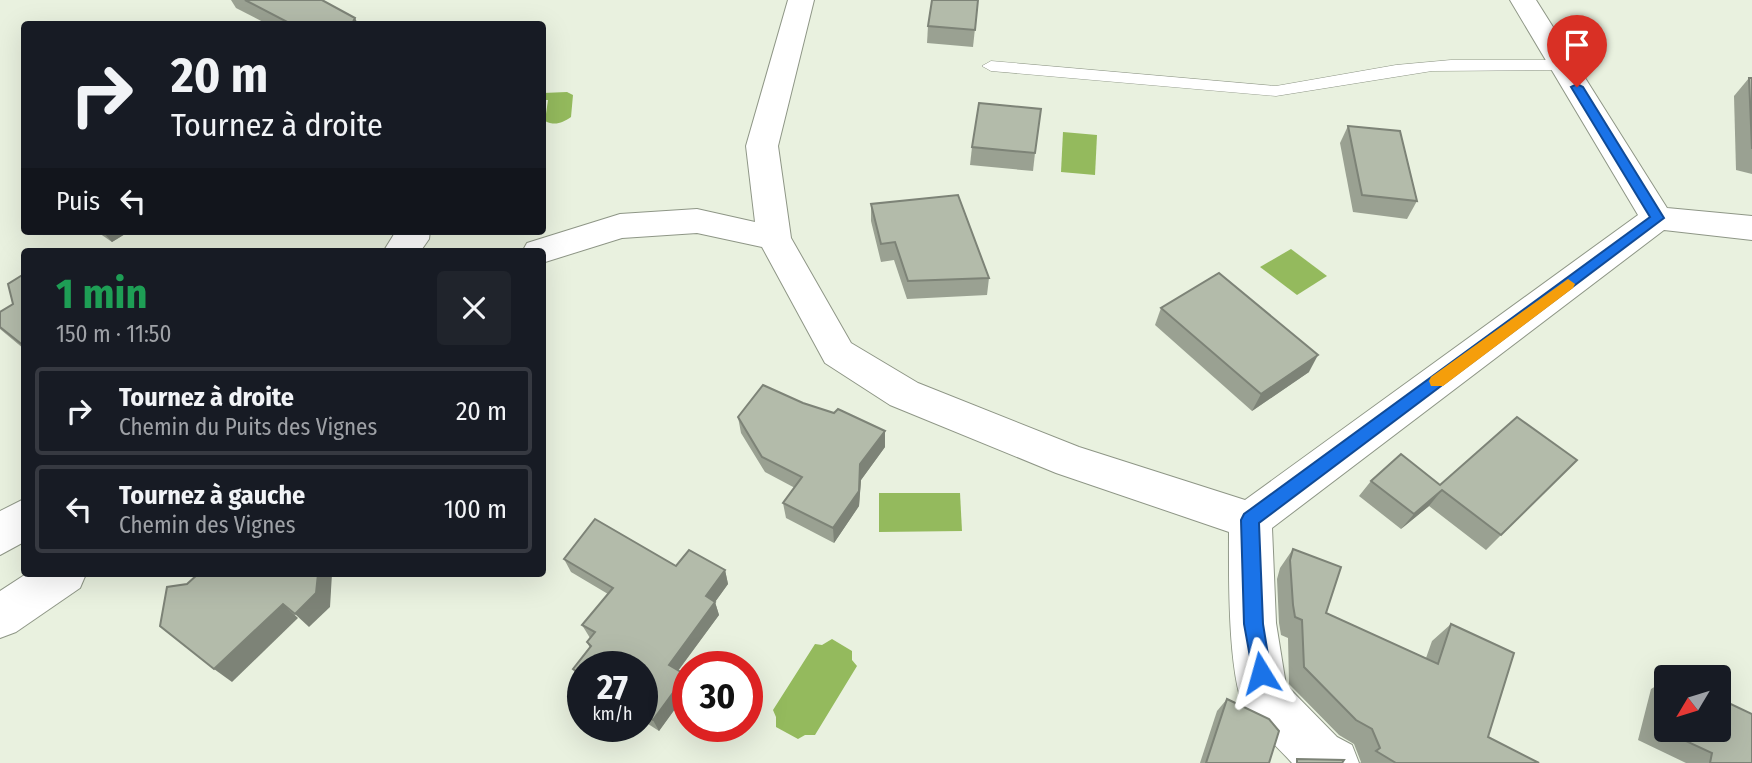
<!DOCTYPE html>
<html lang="fr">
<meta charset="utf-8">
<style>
:root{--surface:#171b24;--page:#20242c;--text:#f1f3f6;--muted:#9ea1a6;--line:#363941}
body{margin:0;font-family:"Fira Sans Condensed",sans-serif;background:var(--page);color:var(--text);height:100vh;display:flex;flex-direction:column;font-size:26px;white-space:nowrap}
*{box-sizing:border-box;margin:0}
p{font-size:23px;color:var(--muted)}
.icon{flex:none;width:38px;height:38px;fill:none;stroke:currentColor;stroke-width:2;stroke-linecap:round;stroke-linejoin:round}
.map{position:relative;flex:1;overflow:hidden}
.drawer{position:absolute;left:21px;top:248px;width:525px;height:329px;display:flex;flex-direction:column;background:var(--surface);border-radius:7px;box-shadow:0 7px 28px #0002}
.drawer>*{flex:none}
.banner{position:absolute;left:21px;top:21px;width:525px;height:214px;border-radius:7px;box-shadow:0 7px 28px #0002;background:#171b24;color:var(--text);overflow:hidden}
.needle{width:46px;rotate:232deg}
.controls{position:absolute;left:1654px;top:665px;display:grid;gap:14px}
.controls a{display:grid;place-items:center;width:77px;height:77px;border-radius:7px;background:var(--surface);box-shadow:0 7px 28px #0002;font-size:35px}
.speed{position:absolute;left:567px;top:651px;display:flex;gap:14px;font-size:35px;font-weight:700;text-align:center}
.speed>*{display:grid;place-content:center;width:91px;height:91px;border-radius:50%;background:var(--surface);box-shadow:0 7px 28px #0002;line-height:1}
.speed small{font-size:18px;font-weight:400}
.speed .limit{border:10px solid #d22;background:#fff;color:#111}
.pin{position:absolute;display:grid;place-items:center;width:60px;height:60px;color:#fff;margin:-72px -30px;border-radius:50% 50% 50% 0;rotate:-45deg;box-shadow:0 0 7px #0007}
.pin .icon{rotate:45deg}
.me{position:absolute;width:77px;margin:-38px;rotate:352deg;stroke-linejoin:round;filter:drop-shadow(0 0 5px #0008)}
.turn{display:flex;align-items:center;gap:24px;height:147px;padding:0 35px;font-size:32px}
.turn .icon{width:91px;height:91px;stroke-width:2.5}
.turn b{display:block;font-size:49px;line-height:60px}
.then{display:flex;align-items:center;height:66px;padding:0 35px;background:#0003;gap:14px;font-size:26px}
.round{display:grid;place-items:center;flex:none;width:74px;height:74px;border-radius:7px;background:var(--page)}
.headline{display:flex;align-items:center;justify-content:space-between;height:119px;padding:0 35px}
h1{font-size:42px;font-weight:700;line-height:52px;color:#1e9e55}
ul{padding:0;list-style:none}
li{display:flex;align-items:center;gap:21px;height:88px;margin:0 14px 10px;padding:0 21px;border:4px solid var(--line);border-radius:7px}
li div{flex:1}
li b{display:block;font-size:26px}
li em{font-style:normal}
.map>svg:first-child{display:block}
.water{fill:#94ba5d}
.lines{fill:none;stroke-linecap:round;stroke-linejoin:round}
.lane-casing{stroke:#8e9686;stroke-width:1}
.street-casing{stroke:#8e9686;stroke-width:2}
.lane{fill:#fff;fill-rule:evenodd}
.street{fill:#fff;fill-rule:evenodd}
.wall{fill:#9aa192}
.shaded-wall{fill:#7d8377}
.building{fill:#b3bbaa;stroke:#7d8377;stroke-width:2}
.route{fill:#1a73e8;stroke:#114b97;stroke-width:2}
.slow{fill:#f59e0b}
</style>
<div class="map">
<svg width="1752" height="763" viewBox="0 0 1752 763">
<rect width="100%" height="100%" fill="#e9f1df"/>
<g class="water">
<path d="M 567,92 L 573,95 L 571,117 C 562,123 555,126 545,121 L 548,100 L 543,100 L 543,93 Z"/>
<polygon points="1063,132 1097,135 1095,175 1061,172"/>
<polygon points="1291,249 1327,276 1297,295 1260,267"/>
<polygon points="879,493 960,493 962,531 879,532"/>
<polygon points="832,639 852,651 852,660 857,666 815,735 805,735 798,739 776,727 776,717 773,710 815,644 822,645"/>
</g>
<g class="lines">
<g class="lane-casing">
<polygon id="lane" points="1451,60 1564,60 1572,65 1564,70 1432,71 1276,96 991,71 982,66 991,61 1276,86 1396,65"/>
</g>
<g class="street-casing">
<g id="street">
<path d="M 788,0 L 814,0 L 778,146 L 791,238 L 851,343 L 918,383 L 1079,447 L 1245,500 L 1638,215 L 1510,0 L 1536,0 L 1667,208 L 1752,216 L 1752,240 L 1664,230 L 1272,528 L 1276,623 L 1286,685 L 1337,737 L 1352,745 L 1359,763 L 1292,763 C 1278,747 1260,732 1248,715 C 1227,685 1229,571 1229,532 L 1056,473 L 890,405 L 825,363 L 762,247 L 697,233 L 622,238 L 542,263 L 542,252 L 522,252 L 527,243 L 620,214 L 697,209 L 755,222 L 746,146 Z"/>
<polygon points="396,231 430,231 429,239 420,252 383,252"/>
<polygon points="24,499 24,542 0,555 0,511"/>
<polygon points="26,574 86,574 80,588 16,632 0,638 0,591"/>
</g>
</g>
<use href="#lane" class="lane"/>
<use href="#street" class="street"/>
</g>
<g class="wall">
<polygon points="231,0 322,0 358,24 267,24 236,8"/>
<polygon points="978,0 973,47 927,43 928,26"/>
<polygon points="1749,78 1752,78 1752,174 1736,170 1734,96"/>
<polygon points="1348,126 1417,201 1407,219 1353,212 1340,143"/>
<polygon points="972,147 1035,153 1033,171 970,165"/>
<polygon points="871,204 989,278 987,295 907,299 894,260 881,262 871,221"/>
<polygon points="96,231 130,231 112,242"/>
<polygon points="24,274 24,349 0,329 0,312 13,304"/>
<polygon points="1161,308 1309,372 1252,411 1155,325"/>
<polygon points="803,403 885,431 885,447 861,480 859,506 834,543 786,518 783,503 795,488 765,472 741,433 738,417"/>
<polygon points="1401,454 1501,535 1486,550 1429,506 1401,529 1359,496 1371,481"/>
<polygon points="1293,549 1326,613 1426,658 1432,641 1451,624 1488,737 1539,763 1360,763 1361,762 1354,744 1339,735 1289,684 1288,638 1281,635 1279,623 1277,579 1280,568"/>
<polygon points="564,559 676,566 725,570 728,584 715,602 719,615 678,671 688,681 688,691 659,731 642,720 642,667 583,667 583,683 580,681 573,669 590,648 587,642 590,638 582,625 608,594 571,572"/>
<polygon points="1666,680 1666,730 1752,763 1686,763 1638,740 1651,689"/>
<polygon points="1227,699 1269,763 1200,763 1217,711"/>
</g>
<g class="shaded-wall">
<polygon points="355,18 358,24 352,24"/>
<polygon points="102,231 130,231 112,242"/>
<polygon points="1318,355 1309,372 1252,411 1261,394"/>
<polygon points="885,431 885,447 861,480 859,506 834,543 833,528 860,464"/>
<polygon points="1442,490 1429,506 1401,529 1414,514"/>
<polygon points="725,570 728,584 715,602 719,615 674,676 669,665 706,596"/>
<polygon points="318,574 332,574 330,607 309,627 295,614"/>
<polygon points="283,604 298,618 232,682 214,669"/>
<polygon points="686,675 688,681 688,691 659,731 653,720"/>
</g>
<g class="building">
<polygon points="245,0 322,0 355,18 352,24 291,24"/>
<polygon points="932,0 978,0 975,30 928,26"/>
<polygon points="1749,78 1752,78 1752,149"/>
<polygon points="979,103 1041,109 1035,153 972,147"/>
<polygon points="1348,126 1400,131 1417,201 1362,195"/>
<polygon points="958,195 989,278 908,281 895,242 881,244 871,204"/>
<polygon points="1219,273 1318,355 1261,394 1161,308"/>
<polygon points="24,274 24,346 0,327 0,312 13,304 8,284"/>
<polygon points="763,385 803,403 834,413 838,409 885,431 860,464 859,491 833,528 783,503 802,477 762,457 738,417"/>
<polygon points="1517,417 1577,460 1501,535 1442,490 1414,514 1371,481 1401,454 1440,485"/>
<polygon points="595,519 676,566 689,550 725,570 706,596 715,602 669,665 686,675 653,720 642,713 642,667 583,667 583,676 573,669 591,646 587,642 595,632 582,625 613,588 564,559"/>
<polygon points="1293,549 1341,567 1326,613 1438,664 1451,624 1514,653 1488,737 1539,763 1396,763 1376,751 1380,748 1372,729 1356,720 1304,667 1302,620 1295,617 1293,605 1290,560"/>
<polygon points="198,574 318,574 316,593 295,614 283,604 214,669 160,626 167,587 187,584"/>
<polygon points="1718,698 1752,714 1752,763 1710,763 1712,753 1660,729 1666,703 1666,730 1718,730"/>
<polygon points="1227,699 1269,719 1279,731 1269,763 1206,763"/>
<polygon points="1297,759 1344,760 1342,763 1297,763"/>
</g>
<polygon class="route" points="1577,84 1583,87 1664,218 1259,523 1263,624 1271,673 1268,679 1261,682 1254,679 1244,624 1241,520 1244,514 1650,217 1571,87"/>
<polygon class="slow" points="1568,279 1575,284 1573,288 1443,386 1431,386 1429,381 1431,377"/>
</svg>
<div class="controls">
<a><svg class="needle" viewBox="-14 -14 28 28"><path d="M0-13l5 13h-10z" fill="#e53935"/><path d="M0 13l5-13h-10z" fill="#9ea1a6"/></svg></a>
</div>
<div class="speed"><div>27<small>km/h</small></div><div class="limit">30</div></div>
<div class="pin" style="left:1577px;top:87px;background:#d93025"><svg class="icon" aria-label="arrive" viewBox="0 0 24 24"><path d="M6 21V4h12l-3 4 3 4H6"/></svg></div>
<svg class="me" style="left:1261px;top:673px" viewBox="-20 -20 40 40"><path d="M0-17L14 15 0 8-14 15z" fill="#1a73e8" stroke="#fff" stroke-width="4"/></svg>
<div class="banner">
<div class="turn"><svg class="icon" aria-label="right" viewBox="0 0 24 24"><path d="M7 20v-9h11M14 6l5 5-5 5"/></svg><div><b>20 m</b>Tournez à droite</div></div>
<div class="then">Puis<svg class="icon" aria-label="left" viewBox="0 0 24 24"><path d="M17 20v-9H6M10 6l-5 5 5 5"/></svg></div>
</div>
<section class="drawer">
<div class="headline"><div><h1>1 min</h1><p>150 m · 11:50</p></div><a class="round"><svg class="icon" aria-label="close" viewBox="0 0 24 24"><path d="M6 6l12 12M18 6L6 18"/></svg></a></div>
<ul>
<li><svg class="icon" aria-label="right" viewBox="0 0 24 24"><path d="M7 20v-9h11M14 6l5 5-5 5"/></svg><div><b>Tournez à droite</b><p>Chemin du Puits des Vignes</p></div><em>20 m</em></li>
<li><svg class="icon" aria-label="left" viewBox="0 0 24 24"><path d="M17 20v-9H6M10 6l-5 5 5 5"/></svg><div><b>Tournez à gauche</b><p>Chemin des Vignes</p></div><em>100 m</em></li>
</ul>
</section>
</div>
